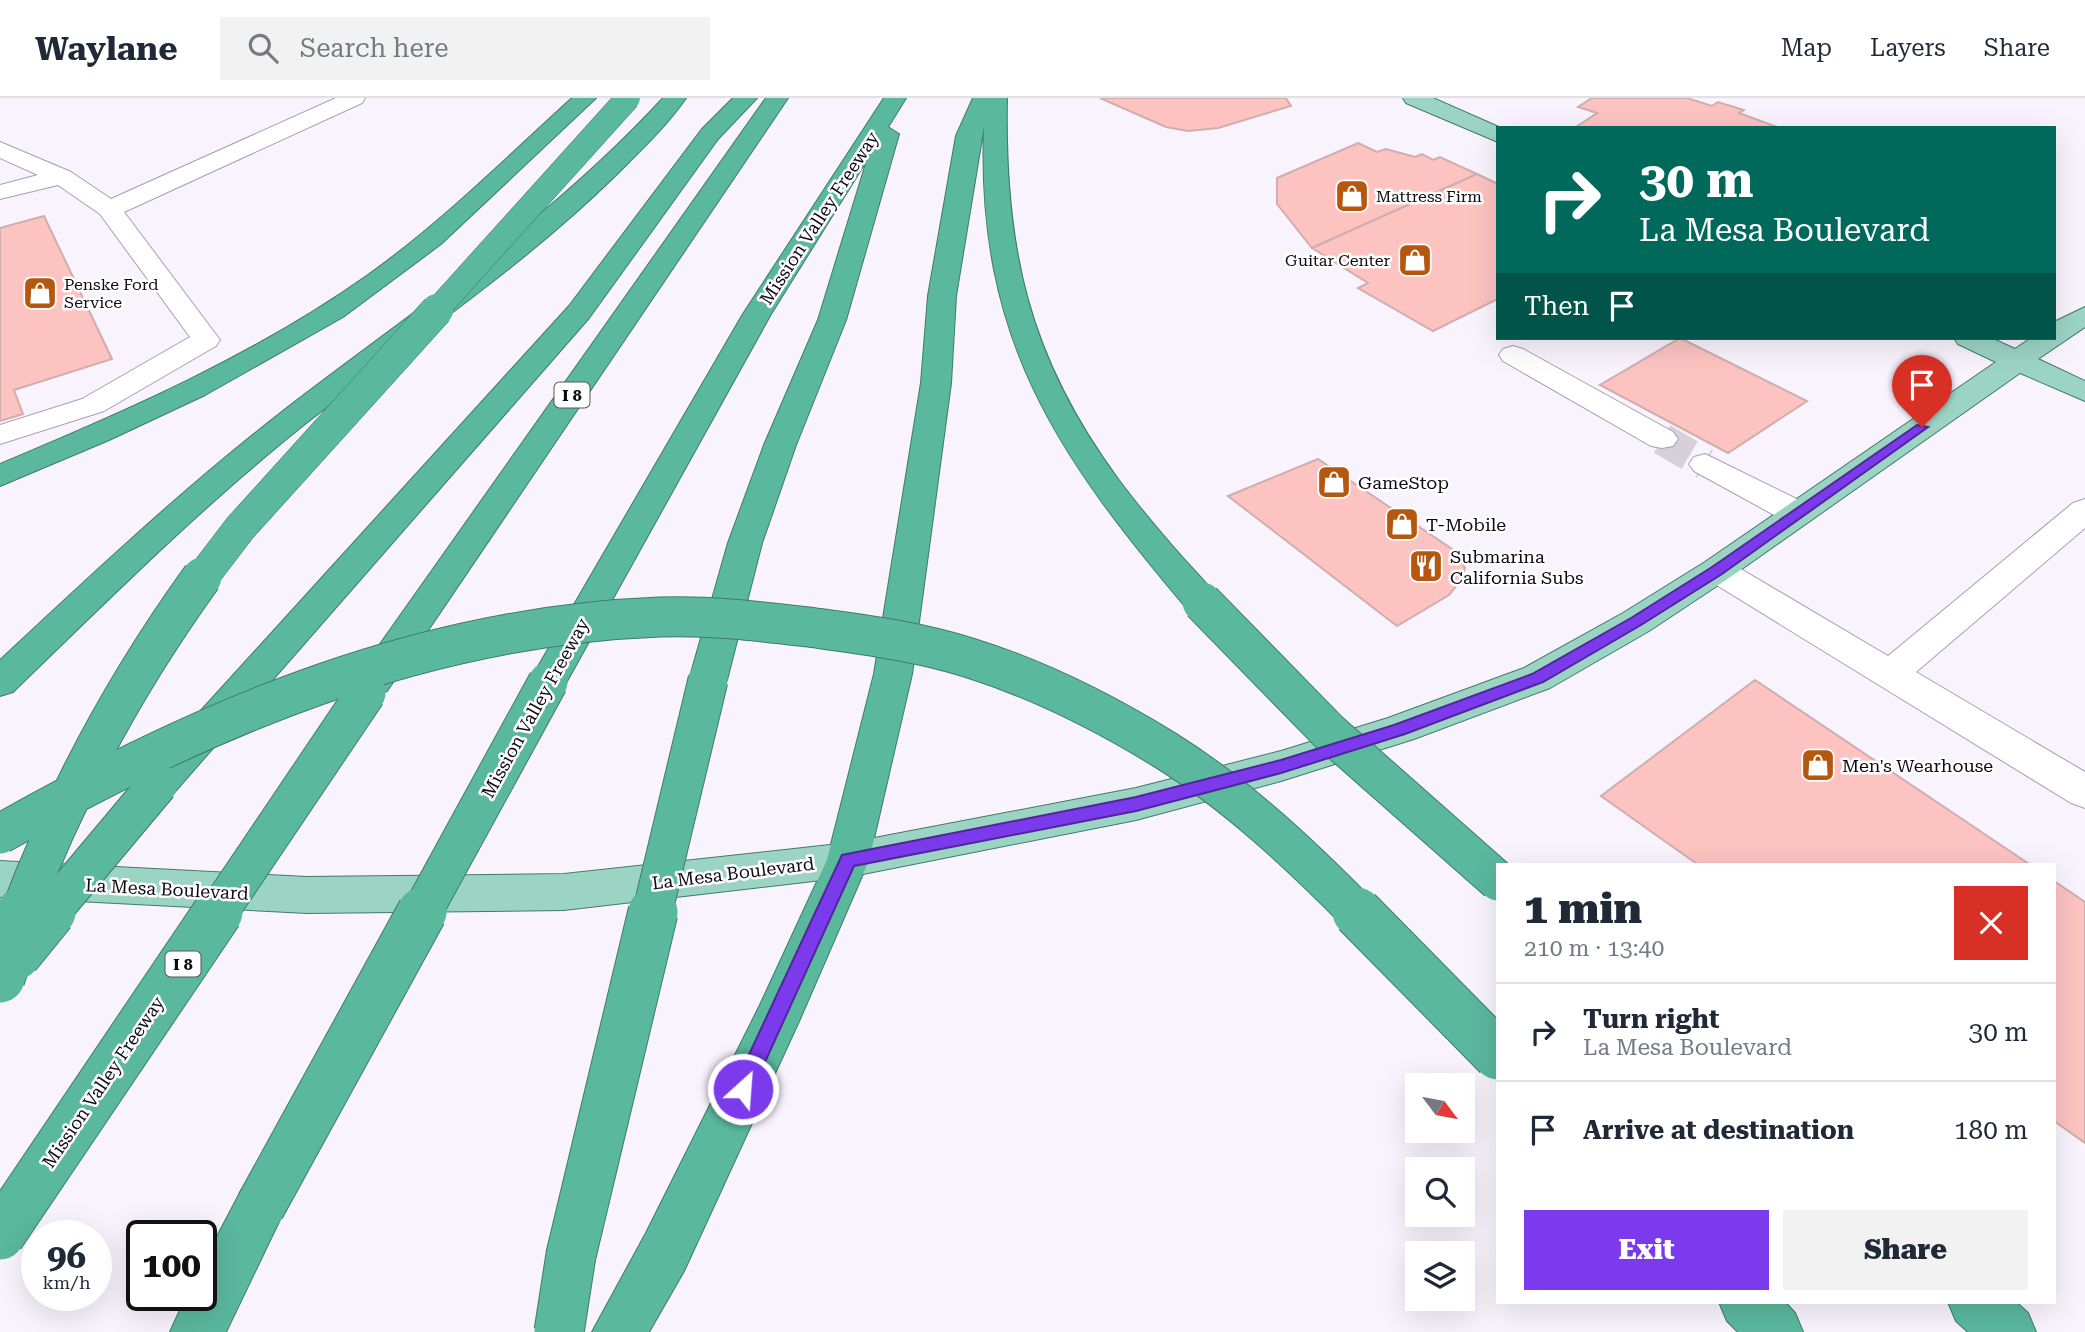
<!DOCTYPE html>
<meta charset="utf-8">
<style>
:root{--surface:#fff;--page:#f2f2f3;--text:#1f2937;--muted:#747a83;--line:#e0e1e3;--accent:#7c3aed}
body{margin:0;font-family:"Roboto Serif",serif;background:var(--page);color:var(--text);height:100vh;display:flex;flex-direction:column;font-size:26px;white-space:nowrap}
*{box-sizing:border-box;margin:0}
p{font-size:23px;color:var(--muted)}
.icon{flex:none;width:38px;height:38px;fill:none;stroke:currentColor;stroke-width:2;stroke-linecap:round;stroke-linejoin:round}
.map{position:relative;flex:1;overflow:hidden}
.side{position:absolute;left:1496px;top:765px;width:560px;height:441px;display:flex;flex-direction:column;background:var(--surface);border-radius:0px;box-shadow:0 7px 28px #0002}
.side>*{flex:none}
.top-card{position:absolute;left:1496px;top:28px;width:560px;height:214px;border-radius:0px;box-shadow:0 7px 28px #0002;background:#00695c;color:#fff;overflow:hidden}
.needle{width:46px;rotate:122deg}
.tools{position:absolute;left:1405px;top:975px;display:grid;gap:14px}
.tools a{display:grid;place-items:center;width:70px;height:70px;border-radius:0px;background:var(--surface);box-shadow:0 7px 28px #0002;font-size:35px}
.speed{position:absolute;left:21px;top:1122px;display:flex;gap:14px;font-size:35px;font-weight:700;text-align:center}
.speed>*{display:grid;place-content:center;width:91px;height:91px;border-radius:50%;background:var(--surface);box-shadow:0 7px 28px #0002;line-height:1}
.speed small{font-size:18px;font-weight:400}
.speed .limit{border:4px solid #111;border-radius:10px;background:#fff;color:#111}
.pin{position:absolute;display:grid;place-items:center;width:60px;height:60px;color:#fff;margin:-72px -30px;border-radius:50% 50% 50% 0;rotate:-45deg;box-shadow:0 0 7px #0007}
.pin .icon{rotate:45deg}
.me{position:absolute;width:77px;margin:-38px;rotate:26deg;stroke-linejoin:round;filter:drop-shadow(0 0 5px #0008)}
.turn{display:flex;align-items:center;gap:24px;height:147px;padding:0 28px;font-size:32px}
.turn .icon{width:91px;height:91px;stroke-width:2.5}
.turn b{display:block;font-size:49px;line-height:60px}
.then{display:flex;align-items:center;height:66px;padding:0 28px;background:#0003;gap:14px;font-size:26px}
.round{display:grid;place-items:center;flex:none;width:74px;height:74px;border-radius:0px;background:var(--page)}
.overview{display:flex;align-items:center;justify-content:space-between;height:119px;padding:0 28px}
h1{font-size:42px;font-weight:800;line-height:52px}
.cta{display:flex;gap:14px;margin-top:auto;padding:14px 28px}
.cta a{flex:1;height:80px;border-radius:0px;background:var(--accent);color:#fff;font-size:28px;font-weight:800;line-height:80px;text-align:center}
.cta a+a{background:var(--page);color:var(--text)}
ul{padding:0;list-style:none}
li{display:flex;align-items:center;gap:21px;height:98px;padding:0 28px;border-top:2px solid var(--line)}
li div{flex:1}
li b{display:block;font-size:26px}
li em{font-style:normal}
header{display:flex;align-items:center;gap:42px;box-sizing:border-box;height:98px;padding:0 35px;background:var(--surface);border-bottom:2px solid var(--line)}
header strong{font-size:33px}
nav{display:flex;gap:38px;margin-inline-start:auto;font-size:24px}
.search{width:490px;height:63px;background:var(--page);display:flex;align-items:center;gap:18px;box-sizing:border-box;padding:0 24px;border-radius:0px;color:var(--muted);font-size:26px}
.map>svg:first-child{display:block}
.building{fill:#fcc3c1;stroke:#cfaead;stroke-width:2}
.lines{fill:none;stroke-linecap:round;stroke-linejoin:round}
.minor-tunnel{stroke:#d6d0da;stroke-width:32;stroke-dasharray:32 16;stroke-linecap:butt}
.minor-casing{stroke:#aa9cb4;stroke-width:2}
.major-casing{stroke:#407b6c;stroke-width:2}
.highway-casing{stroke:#407b6c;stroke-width:2}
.minor{fill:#fff;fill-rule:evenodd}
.major{fill:#9cd4c4;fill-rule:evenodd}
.highway{fill:#5ab89d;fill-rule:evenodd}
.highway-bridge-far3-casing{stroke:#407b6c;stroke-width:25;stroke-linecap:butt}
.highway-bridge-far2-casing{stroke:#407b6c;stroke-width:33;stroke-linecap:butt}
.highway-bridge-far1-casing{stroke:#407b6c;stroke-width:41;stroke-linecap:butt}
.highway-bridge-casing{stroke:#407b6c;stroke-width:51;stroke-linecap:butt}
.highway-bridge-far3{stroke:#5ab89d;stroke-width:24}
.highway-bridge-far2{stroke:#5ab89d;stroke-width:32}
.highway-bridge-far1{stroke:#5ab89d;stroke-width:39}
.highway-bridge{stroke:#5ab89d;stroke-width:49}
.route{fill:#7c3aed;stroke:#51269a;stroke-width:2}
.labels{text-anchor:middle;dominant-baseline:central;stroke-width:5;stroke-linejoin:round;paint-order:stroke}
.far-poi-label{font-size:16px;fill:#0f0a12;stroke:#fff;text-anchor:start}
.shield{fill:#fff;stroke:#575459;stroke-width:2}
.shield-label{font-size:16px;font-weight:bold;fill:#0f0a12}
.street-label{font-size:18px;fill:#0f0a12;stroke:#fff}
.poi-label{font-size:18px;fill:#0f0a12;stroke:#fff;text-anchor:start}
</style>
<header>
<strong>Waylane</strong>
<div class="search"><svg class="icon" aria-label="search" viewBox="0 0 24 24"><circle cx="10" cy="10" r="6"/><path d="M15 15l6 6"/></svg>Search here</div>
<nav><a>Map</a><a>Layers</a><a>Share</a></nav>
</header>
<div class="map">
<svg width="2085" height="1234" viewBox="0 0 2085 1234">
<rect width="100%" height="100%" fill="#f9f3fd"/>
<g class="building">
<polygon points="1100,0 1286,0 1291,8 1218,30 1188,33 1166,29"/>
<polygon points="1592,0 1687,0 1712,8 1718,4 1744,12 1739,15 1780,30 1576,29 1597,15 1578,9"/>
<polygon points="1358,45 1377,54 1386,51 1415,59 1422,56 1433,62 1440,59 1477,76 1312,150 1277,106 1277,80"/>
<polygon points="1477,76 1498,86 1498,201 1433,233 1358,190 1368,185 1312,150"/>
<polygon points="44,118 112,261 14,292 23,316 0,323 0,130"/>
<polygon points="1680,240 1807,303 1728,355 1600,287"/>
<polygon points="1318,361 1455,453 1465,470 1462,481 1449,497 1397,528 1228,398"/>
<polygon points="1755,582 2029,766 1697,766 1601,698"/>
<polygon points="2054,783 2085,804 2085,1045 2054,1023"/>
</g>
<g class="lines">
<polyline class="minor-tunnel" points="1662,341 1705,366"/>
<g class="minor-casing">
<g id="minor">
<polygon points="336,0 365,0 362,5 124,114 220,242 216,248 104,313 0,346 0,327 82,301 190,239 100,116 58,87 0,101 0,87 38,77 0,60 0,44 71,74 111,101"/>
<polygon points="1513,248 1523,251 1673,334 1678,341 1673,348 1662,350 1651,348 1503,263 1499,257 1503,251"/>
<polygon points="1705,356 1809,407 1814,415 1809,423 1797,426 1785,423 1694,373 1689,366 1694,359"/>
<polygon points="2085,401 2085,430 1916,574 2085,674 2085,710 2071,705 1705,480 1700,472 1705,464 1717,460 1729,464 1888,558 2073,405"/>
</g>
</g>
<g class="major-casing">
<g id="major">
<polygon points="1403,0 1433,0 1501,30 1498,30 1498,44 1406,5"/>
<polygon points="2085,209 2085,229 2038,261 2085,283 2085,303 2020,275 1729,480 1649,533 1550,590 1414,641 1281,683 1136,722 848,779 564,812 307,815 0,799 0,763 307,779 564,776 848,745 1136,690 1281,653 1388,620 1524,570 1623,515 1705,464 1996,264 1958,246 1954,240 1991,240 2015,251 2031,240 2054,240 2054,224"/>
</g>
</g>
<g class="highway-casing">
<g id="highway">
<path d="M 572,0 L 596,0 L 441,146 L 343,219 L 205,297 L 109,342 L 0,388 L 0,366 C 127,313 255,257 368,177 C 441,125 505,61 572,0 Z"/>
<path d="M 663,0 L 686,0 C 666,29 639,54 615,78 C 520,171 409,244 305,326 C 202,408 108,502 13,594 L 0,598 L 0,562 C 92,476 184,390 283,313 C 414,212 550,123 663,0 Z"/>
<polygon points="733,0 757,0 718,41 589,220 172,697 158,702 144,697 138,686 144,675 569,208 702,31"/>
<polygon points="766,0 788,0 387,593 374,597 361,593 355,583 361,573"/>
<polygon points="884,0 906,0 888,29 899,36 846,222 796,347 762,445 727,582 721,592 708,596 695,592 689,582 728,445 764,347 818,222 867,62 771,216 561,594 548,598 535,594 529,584 743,216"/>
<path d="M 973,0 L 1007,0 C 1004,149 1028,259 1118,381 C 1138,408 1160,434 1182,459 C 1195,474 1210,487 1220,504 L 1215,513 L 1202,516 L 1189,513 C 1057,357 976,241 984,28 L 956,198 L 951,285 L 912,576 L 869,762 L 800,921 L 684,1173 L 649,1234 L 592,1234 L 646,1135 L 760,907 L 827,762 L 874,576 L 921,285 L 928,198 L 956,38 Z"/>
<polygon points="260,1083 278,1091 286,1109 226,1234 170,1234 187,1197 201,1197 201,1169 242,1091"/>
<polygon points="1719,1204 1785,1204 1795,1215 1803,1234 1738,1234 1727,1223"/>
<polygon points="1948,1204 2016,1204 2028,1215 2036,1234 1968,1234 1956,1223"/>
</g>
</g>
<use href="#minor" class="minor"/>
<use href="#major" class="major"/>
<use href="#highway" class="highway"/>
<g class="highway-bridge-far3-casing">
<polyline id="highway-bridge-far3" points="435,214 628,0"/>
</g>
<g class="highway-bridge-far2-casing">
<polyline id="highway-bridge-far2" points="201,481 240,430 437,212"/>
</g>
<g class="highway-bridge-far1-casing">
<g id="highway-bridge-far1">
<polyline points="1202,504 1328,633 1498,783"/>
<path d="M 0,736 C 205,620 421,528 660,519 C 712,517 764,524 816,530 C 867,537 920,544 970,560 C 1037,581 1105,615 1165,652 C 1236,696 1300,756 1359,816"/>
<path d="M 20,816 C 66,695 126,584 202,479"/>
<polyline points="49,816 158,686"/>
<polyline points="217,816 366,595"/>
<polyline points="421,816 548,584"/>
<polyline points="652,816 708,582"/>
</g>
</g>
<g class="highway-bridge-casing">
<g id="highway-bridge">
<polyline points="1357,814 1498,957"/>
<polyline points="16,857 51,814"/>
<polyline points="0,880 21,814"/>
<polyline points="260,1109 422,814"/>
<polyline points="0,1137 218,814"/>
<polyline points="559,1234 571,1157 653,814"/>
</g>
</g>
<use href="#highway-bridge-far3" class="highway-bridge-far3"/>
<use href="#highway-bridge-far2" class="highway-bridge-far2"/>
<use href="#highway-bridge-far1" class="highway-bridge-far1"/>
<use href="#highway-bridge" class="highway-bridge"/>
</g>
<polygon class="route" points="1917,327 1928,329 1722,476 1641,527 1543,584 1405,636 1281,675 1136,713 854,768 750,997 743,1000 736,997 733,991 842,757 1136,699 1281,662 1394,627 1532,576 1631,520 1712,469"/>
<defs>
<g id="shop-square" transform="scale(1.75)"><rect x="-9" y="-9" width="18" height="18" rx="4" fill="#b6570f" stroke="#fff"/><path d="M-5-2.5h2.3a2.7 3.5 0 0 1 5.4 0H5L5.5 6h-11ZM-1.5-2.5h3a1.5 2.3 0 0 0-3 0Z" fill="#fff"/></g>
<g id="restaurant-square" transform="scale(1.75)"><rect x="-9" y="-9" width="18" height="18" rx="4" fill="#b6570f" stroke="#fff"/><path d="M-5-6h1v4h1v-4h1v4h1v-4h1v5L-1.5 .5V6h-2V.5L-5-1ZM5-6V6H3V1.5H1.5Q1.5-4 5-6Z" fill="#fff"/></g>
</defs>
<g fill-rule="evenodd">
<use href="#shop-square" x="1352" y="98"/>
<use href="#shop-square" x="1415" y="162"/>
<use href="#shop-square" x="40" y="195"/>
<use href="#shop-square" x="1334" y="384"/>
<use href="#shop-square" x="1402" y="426"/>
<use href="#restaurant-square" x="1426" y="468"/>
<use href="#shop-square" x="1818" y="667"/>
</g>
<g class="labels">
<g class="far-poi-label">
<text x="1376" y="98">Mattress Firm</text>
<text x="1390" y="162" text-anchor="end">Guitar Center</text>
<text x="64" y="186">Penske Ford<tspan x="64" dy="18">Service</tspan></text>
</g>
<g class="shield">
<rect x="554.5" y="284.5" width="35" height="25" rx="5"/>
<rect x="165.5" y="853.5" width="35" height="25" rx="5"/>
</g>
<g class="shield-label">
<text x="572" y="297">I 8</text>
<text x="183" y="866">I 8</text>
</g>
<g class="street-label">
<text transform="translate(819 120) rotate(-57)">Mission Valley Freeway</text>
<text transform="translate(535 610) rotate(-61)">Mission Valley Freeway</text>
<text transform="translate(733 775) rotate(-7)">La Mesa Boulevard</text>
<text transform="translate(167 791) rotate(3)">La Mesa Boulevard</text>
<text transform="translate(103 984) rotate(-56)">Mission Valley Freeway</text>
</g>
<g class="poi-label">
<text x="1358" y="384">GameStop</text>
<text x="1426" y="426">T-Mobile</text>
<text x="1450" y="458">Submarina<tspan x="1450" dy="21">California Subs</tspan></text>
<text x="1842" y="667">Men's Wearhouse</text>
</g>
</g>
</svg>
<div class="tools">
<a><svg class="needle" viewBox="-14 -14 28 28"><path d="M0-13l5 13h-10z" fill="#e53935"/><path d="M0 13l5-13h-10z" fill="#747a83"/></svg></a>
<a><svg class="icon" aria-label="search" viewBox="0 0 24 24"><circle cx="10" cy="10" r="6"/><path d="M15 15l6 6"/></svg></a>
<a><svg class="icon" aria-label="layers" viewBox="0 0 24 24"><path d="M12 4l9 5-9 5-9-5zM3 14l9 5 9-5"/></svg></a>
</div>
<div class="speed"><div>96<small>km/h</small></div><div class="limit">100</div></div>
<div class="pin" style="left:1922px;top:329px;background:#d93025"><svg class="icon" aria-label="arrive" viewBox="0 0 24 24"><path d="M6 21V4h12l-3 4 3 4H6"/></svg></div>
<svg class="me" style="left:743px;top:991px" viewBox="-20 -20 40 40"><circle r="17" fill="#7c3aed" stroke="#fff" stroke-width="3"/><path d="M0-11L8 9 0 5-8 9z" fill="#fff"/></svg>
<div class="top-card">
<div class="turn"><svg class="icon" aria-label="right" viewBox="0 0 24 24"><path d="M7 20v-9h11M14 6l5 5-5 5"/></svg><div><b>30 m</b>La Mesa Boulevard</div></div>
<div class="then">Then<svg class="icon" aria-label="arrive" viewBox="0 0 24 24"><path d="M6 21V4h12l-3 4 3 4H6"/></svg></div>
</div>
<section class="side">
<div class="overview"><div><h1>1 min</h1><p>210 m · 13:40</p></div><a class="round" style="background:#d93025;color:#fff"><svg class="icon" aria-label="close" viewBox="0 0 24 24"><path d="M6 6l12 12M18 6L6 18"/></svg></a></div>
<ul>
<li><svg class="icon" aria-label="right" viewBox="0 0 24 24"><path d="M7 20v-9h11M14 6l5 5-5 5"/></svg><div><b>Turn right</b><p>La Mesa Boulevard</p></div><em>30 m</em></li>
<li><svg class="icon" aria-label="arrive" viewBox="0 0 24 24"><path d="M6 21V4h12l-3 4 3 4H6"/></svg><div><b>Arrive at destination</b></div><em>180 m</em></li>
</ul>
<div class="cta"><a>Exit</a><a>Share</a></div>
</section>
</div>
